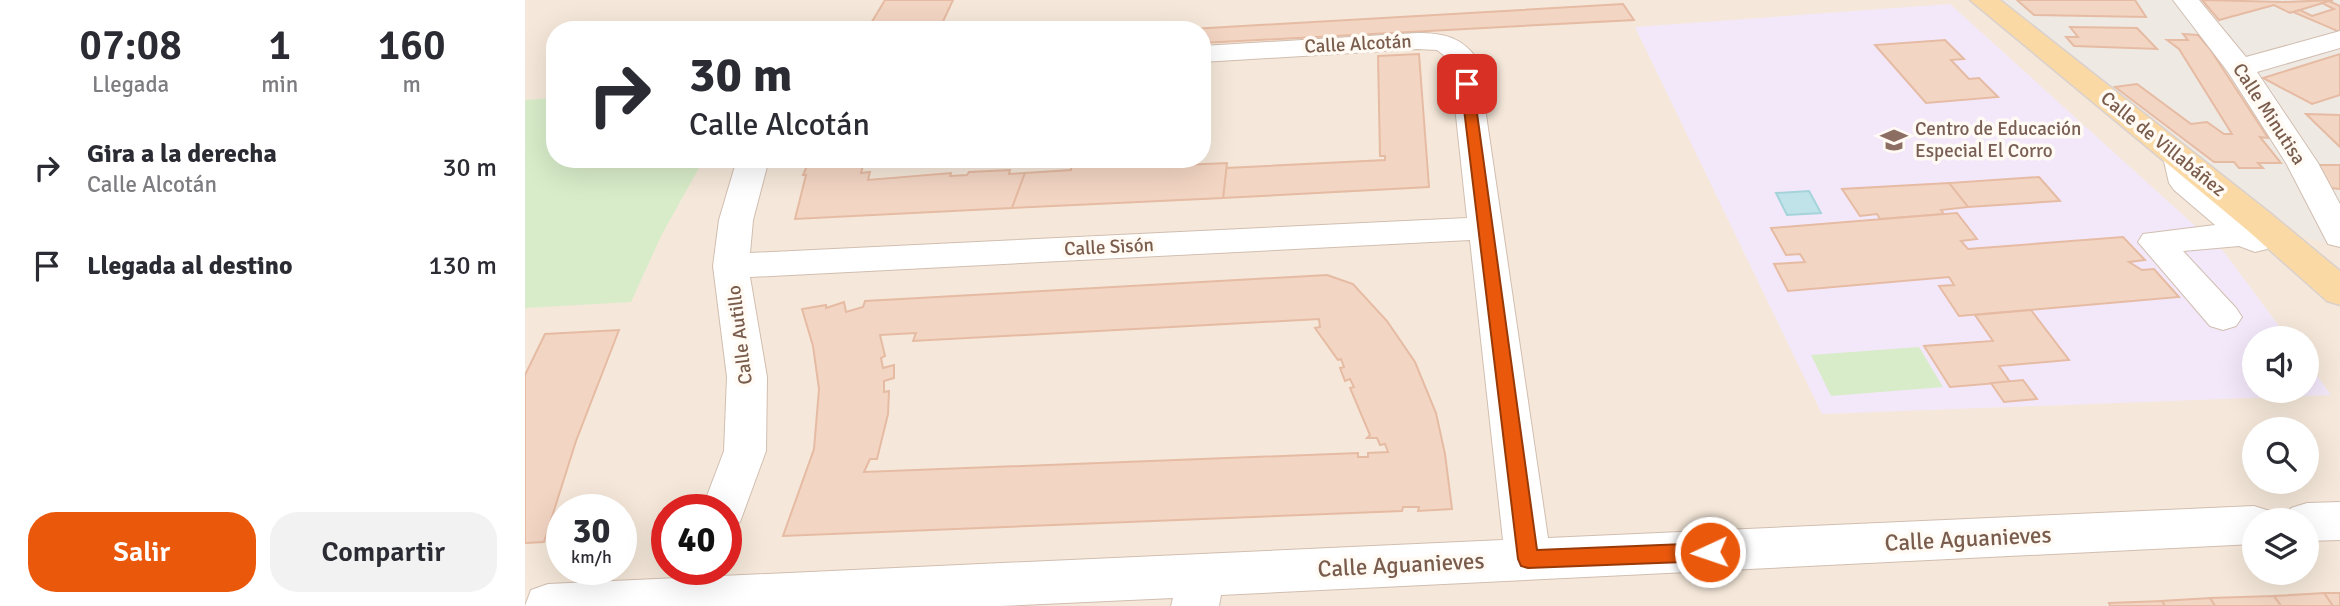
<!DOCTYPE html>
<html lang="es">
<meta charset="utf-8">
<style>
:root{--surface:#fff;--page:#f2f2f3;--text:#2b2b33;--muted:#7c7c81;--accent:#ea580c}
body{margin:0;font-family:Signika,sans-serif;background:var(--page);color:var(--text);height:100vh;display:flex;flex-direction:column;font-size:26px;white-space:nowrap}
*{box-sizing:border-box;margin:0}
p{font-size:23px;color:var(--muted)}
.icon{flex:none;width:38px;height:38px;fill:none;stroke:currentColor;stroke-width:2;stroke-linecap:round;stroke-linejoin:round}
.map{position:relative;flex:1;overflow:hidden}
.details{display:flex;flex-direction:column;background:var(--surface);width:525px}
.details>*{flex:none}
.banner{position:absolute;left:21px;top:21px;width:665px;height:147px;border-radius:28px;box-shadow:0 7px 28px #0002;background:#fff;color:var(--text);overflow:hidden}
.fabs{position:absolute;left:1717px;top:326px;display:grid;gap:14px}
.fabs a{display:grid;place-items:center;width:77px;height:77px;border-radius:50%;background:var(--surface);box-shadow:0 7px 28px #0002;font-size:35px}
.speed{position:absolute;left:21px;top:494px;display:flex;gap:14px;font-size:35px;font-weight:700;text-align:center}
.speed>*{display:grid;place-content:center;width:91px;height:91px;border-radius:50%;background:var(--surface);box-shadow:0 7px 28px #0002;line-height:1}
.speed small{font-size:18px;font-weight:400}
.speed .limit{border:10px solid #d22;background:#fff;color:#111}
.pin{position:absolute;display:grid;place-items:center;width:60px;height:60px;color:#fff;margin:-30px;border-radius:14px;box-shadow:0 4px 10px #0006}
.me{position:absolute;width:77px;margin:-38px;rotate:267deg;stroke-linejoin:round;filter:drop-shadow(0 0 5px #0008)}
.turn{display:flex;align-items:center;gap:24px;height:147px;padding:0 28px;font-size:32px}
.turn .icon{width:91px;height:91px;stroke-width:2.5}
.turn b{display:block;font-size:49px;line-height:60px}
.eta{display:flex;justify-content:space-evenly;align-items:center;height:119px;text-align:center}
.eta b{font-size:42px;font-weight:600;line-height:49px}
.primary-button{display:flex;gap:14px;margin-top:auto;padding:14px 28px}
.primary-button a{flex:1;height:80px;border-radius:28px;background:var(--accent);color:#fff;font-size:28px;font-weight:600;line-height:80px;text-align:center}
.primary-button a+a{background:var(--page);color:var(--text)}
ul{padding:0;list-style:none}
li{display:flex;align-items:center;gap:21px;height:98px;padding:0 28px}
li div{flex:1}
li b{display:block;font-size:26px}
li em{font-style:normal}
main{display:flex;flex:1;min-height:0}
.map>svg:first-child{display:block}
.residential{fill:#f5e8da;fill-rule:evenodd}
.industrial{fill:#efe9e4}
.education{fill:#f3e8fa}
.green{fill:#d8ecc9}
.water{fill:#bfe3e8;stroke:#a5d3da;stroke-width:2}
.building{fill:#f3d5c3;stroke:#e6bba3;stroke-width:2;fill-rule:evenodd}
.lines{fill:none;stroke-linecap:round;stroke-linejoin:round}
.minor-casing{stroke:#d1beb0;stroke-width:2}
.major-casing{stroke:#dad1cd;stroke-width:3}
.minor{fill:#fff;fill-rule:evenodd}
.major{fill:#fbd9a5;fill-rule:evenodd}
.route{fill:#ea580c;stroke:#983908;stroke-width:2}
.labels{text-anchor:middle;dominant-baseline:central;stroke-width:7;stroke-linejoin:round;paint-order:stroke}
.street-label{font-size:19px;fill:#7a5c4d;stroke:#fffaf3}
.education-label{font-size:19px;fill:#785e54;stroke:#fffaf3;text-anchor:start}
.near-street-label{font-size:23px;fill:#7a5c4d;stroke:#fffaf3}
</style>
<main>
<section class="details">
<div class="eta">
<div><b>07:08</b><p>Llegada</p></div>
<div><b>1</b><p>min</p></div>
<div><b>160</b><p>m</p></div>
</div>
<ul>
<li><svg class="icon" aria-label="right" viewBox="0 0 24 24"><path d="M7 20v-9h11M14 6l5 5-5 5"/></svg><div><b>Gira a la derecha</b><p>Calle Alcotán</p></div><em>30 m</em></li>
<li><svg class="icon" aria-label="arrive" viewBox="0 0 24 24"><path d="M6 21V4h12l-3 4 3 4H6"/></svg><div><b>Llegada al destino</b></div><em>130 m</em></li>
</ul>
<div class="primary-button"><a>Salir</a><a>Compartir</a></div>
</section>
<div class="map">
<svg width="1815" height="606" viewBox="0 0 1815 606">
<rect width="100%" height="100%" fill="#fdf6ec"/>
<path class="residential" d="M 0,0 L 1815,0 L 1815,606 L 0,606 ZM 30,30 L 677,30 L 677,159 L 30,159 ZM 1729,338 L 1782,338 L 1782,390 L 1729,390 ZM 1729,429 L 1782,429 L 1782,481 L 1729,481 ZM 37,509 L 96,509 L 96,569 L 37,569 ZM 142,509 L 201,509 L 201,569 L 142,569 ZM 1729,520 L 1782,520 L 1782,572 L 1729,572 Z"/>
<polygon class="industrial" points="1474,0 1815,0 1815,246 1780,238"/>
<polygon class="education" points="1425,4 1699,252 1763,338 1729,338 1729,390 1782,390 1782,362 1806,395 1297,414 1110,27"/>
<g class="green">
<polygon points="30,98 30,159 179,159 137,234 106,302 0,308 0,100"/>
<polygon points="1394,347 1418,387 1306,396 1286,355"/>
</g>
<polygon class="water" points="1284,191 1296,213 1262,215 1251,193"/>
<g class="building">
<polygon points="360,0 428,0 414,30 342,30"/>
<polygon points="1492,0 1610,0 1621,17 1509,15"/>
<polygon points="1677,0 1759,2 1808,0 1765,13 1749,5 1694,20"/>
<polygon points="1804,1 1815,6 1815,32 1768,12 1775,10 1787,16 1809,9 1797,3"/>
<polygon points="1098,4 1109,20 677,43 677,30 650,30"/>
<polygon points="1545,27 1612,28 1632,49 1549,46 1541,37 1553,37"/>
<polygon points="1658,34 1673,35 1685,49 1743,138 1735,137 1756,163 1733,163 1738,168 1714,168 1709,162 1689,162 1590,87 1612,84 1666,124 1682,122 1699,134 1707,134 1654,49 1642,40 1663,40"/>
<polygon points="1420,40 1439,59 1426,60 1444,79 1454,78 1473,97 1401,103 1350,45"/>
<polygon points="894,54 904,187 698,198 701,168 860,160 860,156 855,156 853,56"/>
<polygon points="1815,54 1815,95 1787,104 1738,78"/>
<polygon points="1781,114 1815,115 1815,147"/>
<polygon points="285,159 340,159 336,173 345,172 343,180 426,173 425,176 442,175 444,172 485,170 484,174 500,173 487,208 270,219 281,175 278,175"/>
<polygon points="656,162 657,165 702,163 698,198 487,208 500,173 546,170 546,167"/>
<polygon points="1792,165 1815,165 1815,189 1806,188"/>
<polygon points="1514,177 1535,201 1443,207 1424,183"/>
<polygon points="1424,183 1443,207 1416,210 1419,214 1355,219 1352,214 1335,216 1317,189"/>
<polygon points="1432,213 1452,239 1436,241 1443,249 1598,237 1620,260 1604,262 1617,270 1629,269 1654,297 1434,316 1414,286 1429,285 1424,277 1263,291 1249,264 1280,262 1275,254 1261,255 1246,228"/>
<path d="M 802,275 L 828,284 L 862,321 L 890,362 L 911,413 L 920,454 L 927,509 L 893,511 L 894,507 L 878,507 L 877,511 L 258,536 L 289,449 L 294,389 L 288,346 L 277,309 L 301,305 L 301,308 L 319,302 L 321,312 L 338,307 L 340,301 ZM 794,319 L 795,327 L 790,328 L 813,360 L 816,359 L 819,367 L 815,368 L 820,381 L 825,379 L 829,387 L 825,388 L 845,435 L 842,438 L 852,438 L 855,445 L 860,444 L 863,452 L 843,453 L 843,457 L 833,457 L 833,453 L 339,472 L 345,459 L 352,459 L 363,414 L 364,391 L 359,392 L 359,381 L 369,378 L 369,365 L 358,368 L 356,358 L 360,356 L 355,335 L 391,333 L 388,341 Z"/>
<polygon points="1506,310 1544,360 1474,366 1485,382 1425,387 1399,346 1468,341 1450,315"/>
<polygon points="94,330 51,441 19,542 0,543 0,375 20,334"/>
<polygon points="1498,380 1512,399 1479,402 1466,383"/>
<polygon points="1799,593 1815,593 1815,606 1808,606"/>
<polygon points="1799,593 1808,606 1756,606 1749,596"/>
<polygon points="1749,596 1756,606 1690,606 1685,598"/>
<polygon points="1685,598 1690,606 1640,606 1637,601"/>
<polygon points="1637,601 1640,606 1585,606 1584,603"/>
</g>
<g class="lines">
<g class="minor-casing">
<g id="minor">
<polygon points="1648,0 1674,0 1721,57 1815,31 1815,48 1732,72 1793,163 1815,204 1815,247 1803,244 1761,163 1703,72"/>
<path d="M 892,33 C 919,33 937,37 953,60 L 1023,538 L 1729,506 L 1745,511 L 1749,520 L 1729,520 L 1729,544 L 696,595 L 694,606 L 646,606 L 648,598 L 475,606 L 0,606 L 6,590 L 23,584 L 978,540 L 945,240 L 225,277 L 242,377 L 241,451 L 215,522 L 201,527 L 201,509 L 177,509 L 199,451 L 202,377 L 188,266 L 194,220 L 212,159 L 244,159 L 228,220 L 225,253 L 942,218 L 925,60 L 912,50 L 892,49 L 677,62 L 677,46 Z"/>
<polygon points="1654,148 1665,150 1670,157 1675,179 1742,233 1747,241 1742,249 1730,252 1714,246 1658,251 1711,308 1717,317 1711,326 1698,330 1685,326 1613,242 1618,234 1690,225 1649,190 1644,183 1638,157 1643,150"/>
<polygon points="1815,502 1815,540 1782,541 1782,520 1761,520 1766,508 1782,503"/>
</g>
</g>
<g class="major-casing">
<polygon id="major" points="1445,0 1475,0 1745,213 1815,271 1815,305 1802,301 1721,229"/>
</g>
<use href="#minor" class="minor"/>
<use href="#major" class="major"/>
</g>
<polygon class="route" points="942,80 948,84 1012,550 1185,543 1192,546 1195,552 1192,559 1185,561 1003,568 996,566 993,559 936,84"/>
<defs>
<g id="school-bare" transform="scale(2.1)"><path d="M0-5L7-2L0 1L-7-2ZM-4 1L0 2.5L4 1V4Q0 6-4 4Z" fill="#8d6e63" stroke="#fffaf3" stroke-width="2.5" paint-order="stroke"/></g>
</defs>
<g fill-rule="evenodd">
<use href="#school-bare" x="1369" y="140"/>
</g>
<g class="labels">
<g class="street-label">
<text transform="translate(833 44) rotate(-3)">Calle Alcotán</text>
<text transform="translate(1744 114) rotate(57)">Calle Minutisa</text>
<text transform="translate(1638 144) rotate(39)">Calle de Villabáñez</text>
<text transform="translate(584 247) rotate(-3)">Calle Sisón</text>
<text transform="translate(215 335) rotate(-97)">Calle Autillo</text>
</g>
<g class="education-label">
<text x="1390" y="129">Centro de Educación<tspan x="1390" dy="22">Especial El Corro</tspan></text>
</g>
<g class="near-street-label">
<text transform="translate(1443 539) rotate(-3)">Calle Aguanieves</text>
<text transform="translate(876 565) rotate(-3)">Calle Aguanieves</text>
</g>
</g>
</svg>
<div class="fabs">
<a><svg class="icon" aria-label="sound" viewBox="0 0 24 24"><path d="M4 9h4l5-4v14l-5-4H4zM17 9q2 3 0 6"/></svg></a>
<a><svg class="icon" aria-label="search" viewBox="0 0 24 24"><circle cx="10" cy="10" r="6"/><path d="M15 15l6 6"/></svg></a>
<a><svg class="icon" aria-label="layers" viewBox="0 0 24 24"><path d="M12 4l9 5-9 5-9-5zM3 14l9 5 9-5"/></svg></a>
</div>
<div class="speed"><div>30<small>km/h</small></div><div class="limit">40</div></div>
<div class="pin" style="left:942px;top:84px;background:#d93025"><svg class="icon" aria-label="arrive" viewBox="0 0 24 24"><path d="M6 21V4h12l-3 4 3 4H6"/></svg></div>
<svg class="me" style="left:1185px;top:552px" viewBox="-20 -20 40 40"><circle r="17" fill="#ea580c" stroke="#fff" stroke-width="3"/><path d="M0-11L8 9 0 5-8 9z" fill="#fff"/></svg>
<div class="banner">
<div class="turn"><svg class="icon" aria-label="right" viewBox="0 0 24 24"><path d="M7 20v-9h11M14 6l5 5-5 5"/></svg><div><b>30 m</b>Calle Alcotán</div></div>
</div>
</div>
</main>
